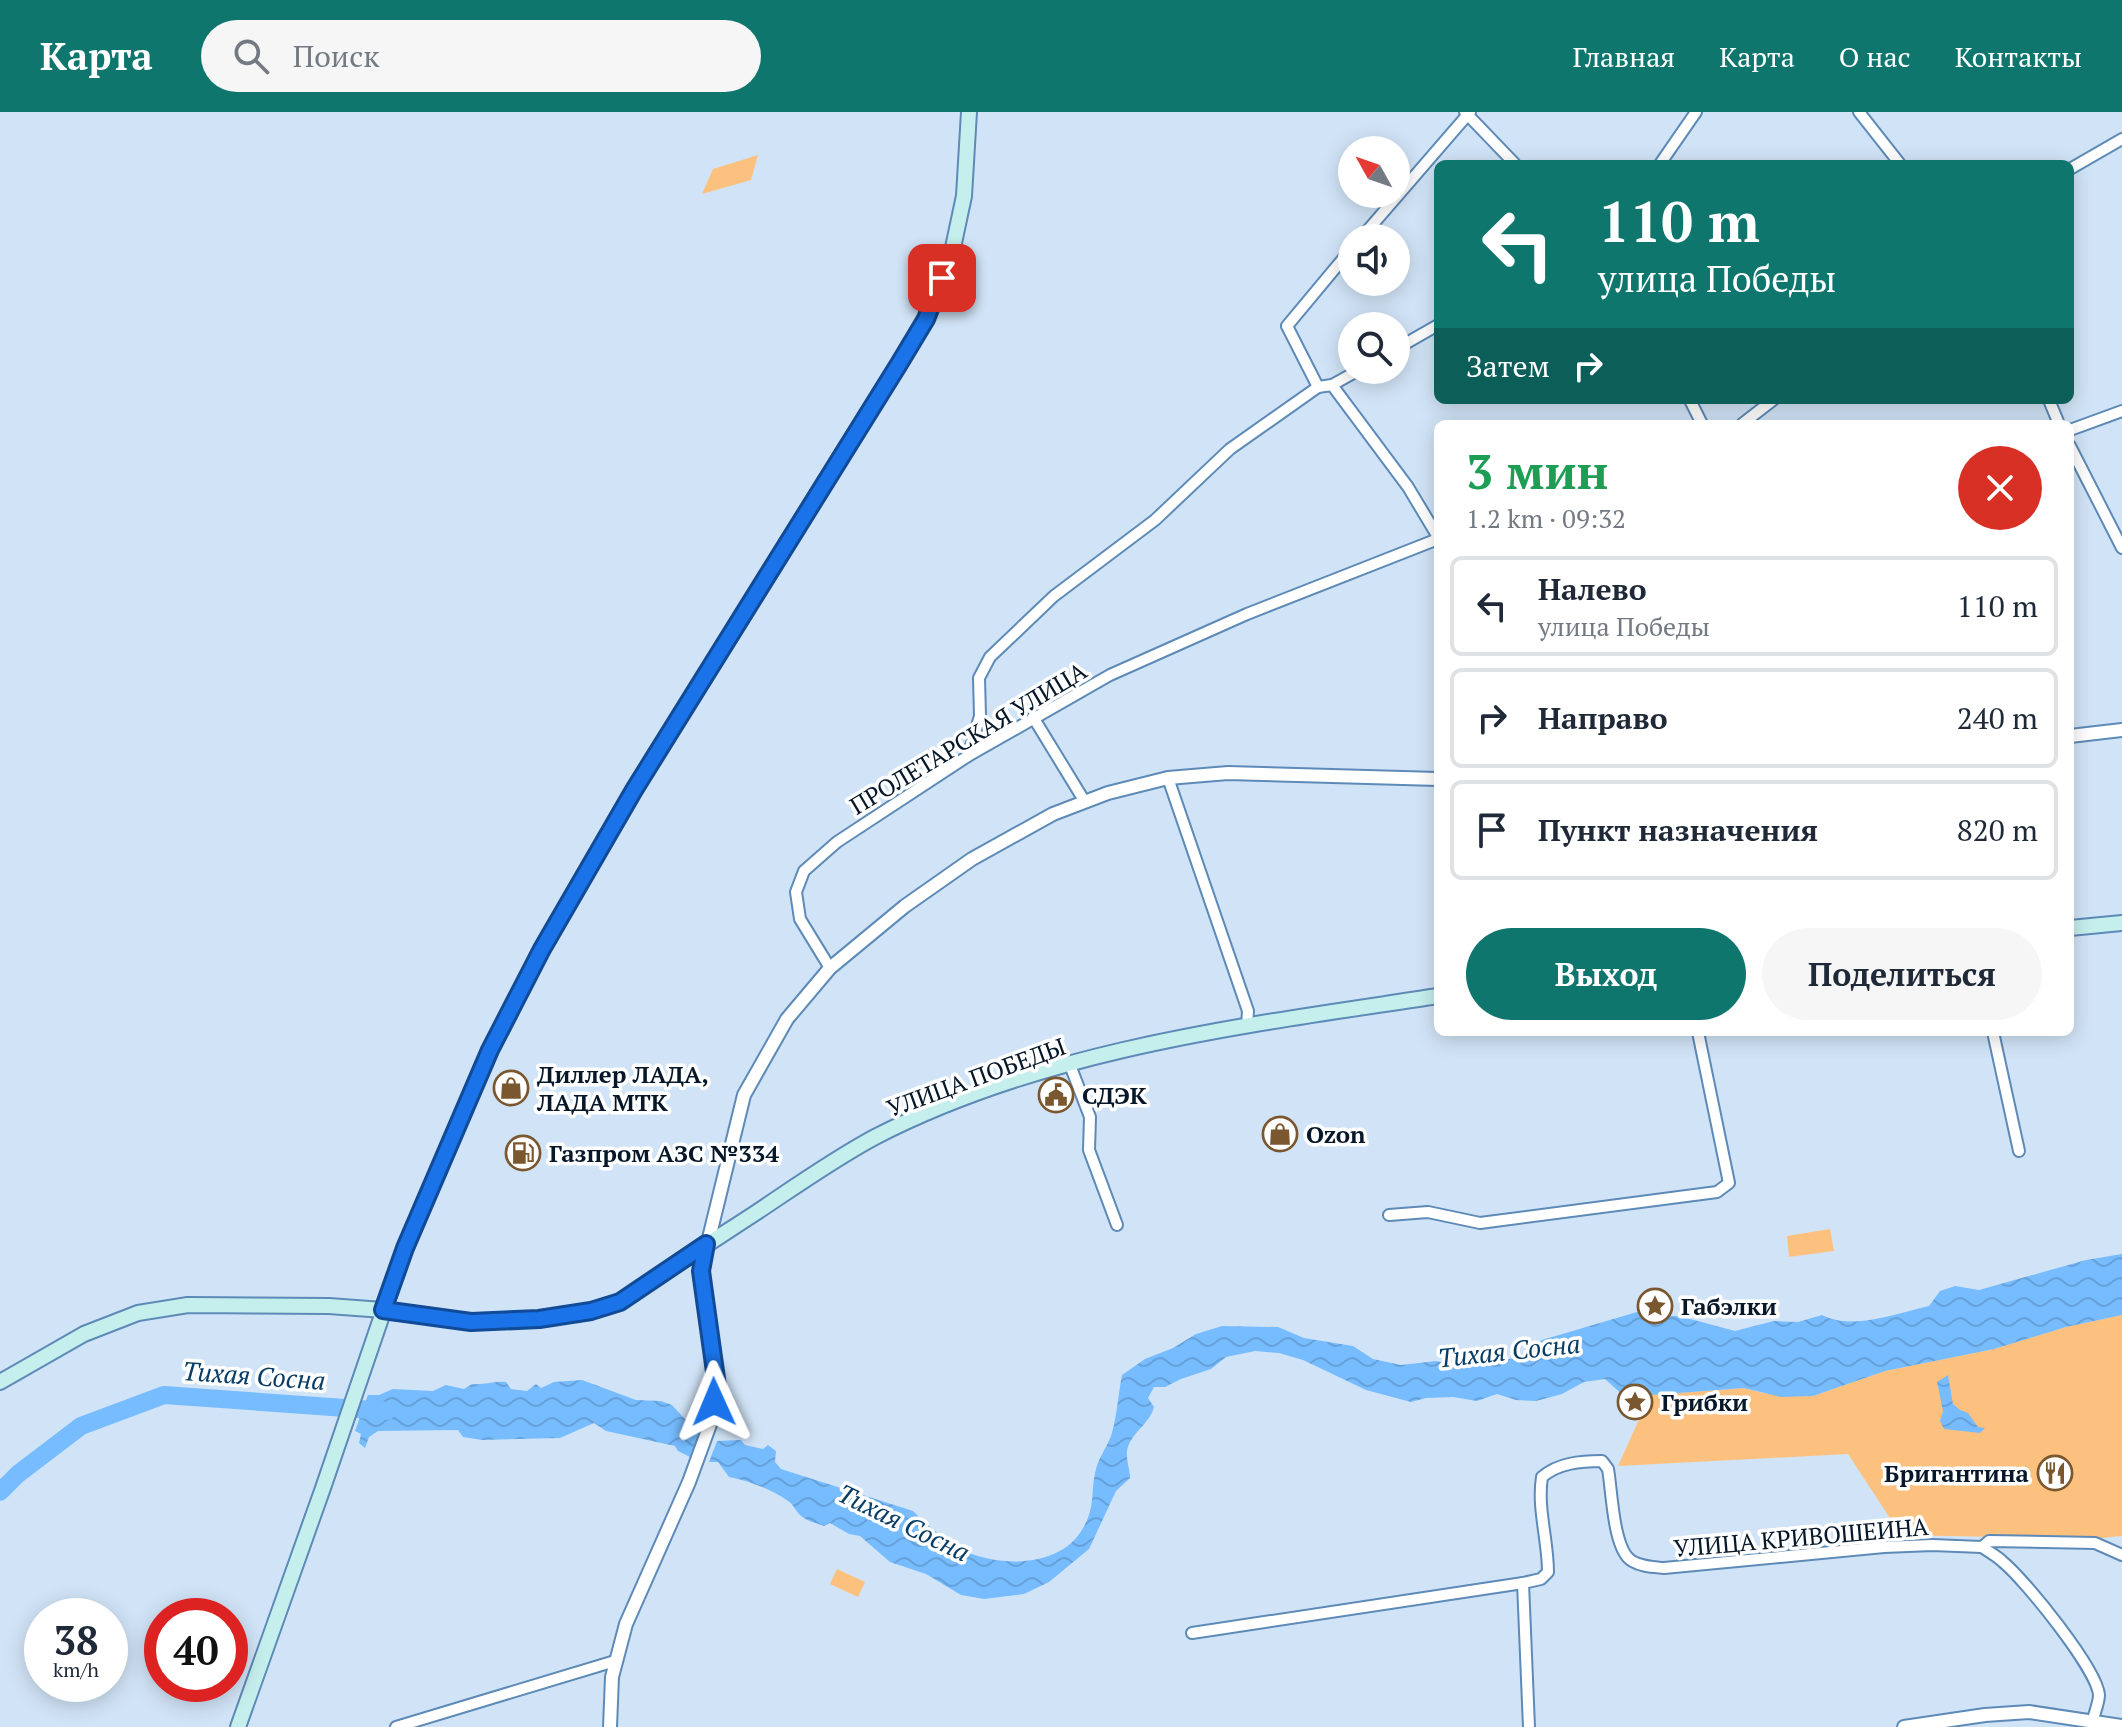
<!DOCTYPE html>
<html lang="ru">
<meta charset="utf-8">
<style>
:root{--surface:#fff;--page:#f6f6f7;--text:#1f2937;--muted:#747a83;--line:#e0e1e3;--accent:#0f766e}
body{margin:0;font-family:"PT Serif",serif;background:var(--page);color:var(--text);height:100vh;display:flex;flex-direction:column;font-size:30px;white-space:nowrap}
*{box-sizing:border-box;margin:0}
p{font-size:26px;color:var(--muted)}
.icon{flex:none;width:44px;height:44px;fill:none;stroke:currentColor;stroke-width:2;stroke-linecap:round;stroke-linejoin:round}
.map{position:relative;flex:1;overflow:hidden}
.panel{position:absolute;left:1434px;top:308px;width:640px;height:616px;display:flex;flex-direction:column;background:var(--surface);border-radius:12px;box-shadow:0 4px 20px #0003}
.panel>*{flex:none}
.banner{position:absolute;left:1434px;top:48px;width:640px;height:244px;border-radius:12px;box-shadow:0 4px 20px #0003;background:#0f766e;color:#fff;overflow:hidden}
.needle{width:52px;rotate:310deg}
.controls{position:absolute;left:1338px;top:24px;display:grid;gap:16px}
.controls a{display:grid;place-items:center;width:72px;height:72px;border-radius:50%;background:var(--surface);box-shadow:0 4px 20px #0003;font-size:40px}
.speed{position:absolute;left:24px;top:1486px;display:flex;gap:16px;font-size:40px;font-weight:700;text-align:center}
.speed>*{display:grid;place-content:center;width:104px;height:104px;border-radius:50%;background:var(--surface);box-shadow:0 4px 20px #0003;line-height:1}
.speed small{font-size:20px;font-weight:400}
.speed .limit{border:12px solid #d22;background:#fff;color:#111}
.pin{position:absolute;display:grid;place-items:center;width:68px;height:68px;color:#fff;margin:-34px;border-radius:16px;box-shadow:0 4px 12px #0006}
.me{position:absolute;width:88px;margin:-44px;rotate:359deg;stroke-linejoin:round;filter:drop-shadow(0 0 6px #0008)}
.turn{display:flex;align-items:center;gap:28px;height:168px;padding:0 32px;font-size:36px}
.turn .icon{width:104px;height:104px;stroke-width:2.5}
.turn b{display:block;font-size:56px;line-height:68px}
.then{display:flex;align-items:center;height:76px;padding:0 32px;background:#0003;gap:16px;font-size:30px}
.round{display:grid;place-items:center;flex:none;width:84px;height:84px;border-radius:42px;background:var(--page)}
.head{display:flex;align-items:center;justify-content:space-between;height:136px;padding:0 32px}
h1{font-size:48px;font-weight:700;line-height:60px;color:#1e9e55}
.cta{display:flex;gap:16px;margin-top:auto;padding:16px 32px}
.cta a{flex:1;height:92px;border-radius:48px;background:var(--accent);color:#fff;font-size:32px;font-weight:700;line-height:92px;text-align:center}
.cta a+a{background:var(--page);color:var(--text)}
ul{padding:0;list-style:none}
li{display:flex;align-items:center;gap:24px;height:100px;margin:0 16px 12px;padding:0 16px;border:4px solid var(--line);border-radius:12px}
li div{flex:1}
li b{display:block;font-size:30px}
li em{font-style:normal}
header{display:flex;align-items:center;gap:48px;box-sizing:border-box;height:112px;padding:0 40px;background:var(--accent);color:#fff}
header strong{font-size:38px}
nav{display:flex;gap:44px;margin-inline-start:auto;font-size:28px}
.search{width:560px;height:72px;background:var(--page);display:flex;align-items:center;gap:20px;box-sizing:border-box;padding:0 28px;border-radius:44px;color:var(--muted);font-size:30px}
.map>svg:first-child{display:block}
.green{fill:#fdc17f}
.water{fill:url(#water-waves)}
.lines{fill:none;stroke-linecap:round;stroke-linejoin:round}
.river{stroke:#76bcfe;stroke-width:18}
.minor-casing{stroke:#5d8ab7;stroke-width:14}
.tertiary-casing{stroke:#5d8ab7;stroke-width:16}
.secondary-casing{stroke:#5d8ab7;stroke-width:18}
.minor{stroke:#fff;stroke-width:10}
.tertiary{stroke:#fff;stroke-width:12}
.secondary{stroke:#c5efed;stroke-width:14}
.route-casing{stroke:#114b97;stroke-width:20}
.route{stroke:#1a73e8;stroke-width:14}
.labels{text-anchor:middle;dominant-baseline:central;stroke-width:7;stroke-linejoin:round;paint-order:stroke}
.street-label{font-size:24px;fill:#051728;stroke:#fff}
.poi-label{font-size:24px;font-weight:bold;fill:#051728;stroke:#fff;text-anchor:start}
.water-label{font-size:26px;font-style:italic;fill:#083d66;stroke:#fff}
</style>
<header>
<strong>Карта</strong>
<div class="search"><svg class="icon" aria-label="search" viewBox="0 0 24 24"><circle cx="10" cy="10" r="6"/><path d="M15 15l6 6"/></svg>Поиск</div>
<nav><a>Главная</a><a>Карта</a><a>О нас</a><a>Контакты</a></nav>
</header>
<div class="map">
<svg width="2122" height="1615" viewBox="0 0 2122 1615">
<defs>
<pattern id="water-waves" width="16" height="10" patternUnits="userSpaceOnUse" patternTransform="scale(2)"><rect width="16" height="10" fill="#76bcfe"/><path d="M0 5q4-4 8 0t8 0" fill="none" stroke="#65a1da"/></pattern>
</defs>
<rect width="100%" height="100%" fill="#d1e4f7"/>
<g class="green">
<polygon points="758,43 751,68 702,82 713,57"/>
<polygon points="1830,1117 1834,1139 1789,1145 1787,1124"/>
<polygon points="2122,1203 2122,1424 2090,1427 1901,1423 1848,1342 1618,1354 1650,1283 1744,1276 1763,1281 1813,1284 1885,1259 1994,1237 2066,1215"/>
<polygon points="837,1457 865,1470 858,1485 830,1472"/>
</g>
<g class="water">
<path d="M 2122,1142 L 2122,1203 L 2066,1215 L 1994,1237 L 1885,1259 L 1813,1284 L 1781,1285 L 1744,1276 L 1625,1285 L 1605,1267 L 1584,1270 L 1562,1282 L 1536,1289 L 1516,1288 L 1497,1282 L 1477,1289 L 1453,1285 L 1426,1286 L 1411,1290 L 1366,1278 L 1303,1248 L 1279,1241 L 1255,1239 L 1226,1245 L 1211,1257 L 1181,1267 L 1165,1275 L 1154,1275 L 1148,1286 L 1154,1295 C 1150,1312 1130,1321 1127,1339 C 1126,1347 1130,1358 1130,1366 L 1116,1379 L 1089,1437 L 1049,1470 L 1024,1482 L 984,1487 L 961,1483 L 926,1462 L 890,1450 L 860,1424 L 849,1422 L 830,1411 L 824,1414 C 816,1411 806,1409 800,1403 C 795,1398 794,1393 788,1389 C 774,1378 746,1368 729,1365 L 718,1350 L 709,1350 L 717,1329 L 741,1328 L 745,1333 L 763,1337 L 768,1333 L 776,1339 L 775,1350 L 781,1357 L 913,1399 C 931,1417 954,1437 978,1444 C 1014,1455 1064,1451 1083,1416 C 1096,1394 1090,1380 1096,1357 C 1099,1345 1107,1335 1111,1324 C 1117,1305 1118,1283 1122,1263 L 1145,1247 L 1173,1236 L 1196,1222 L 1222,1214 L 1278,1215 L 1304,1226 L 1353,1234 L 1373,1247 L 1401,1253 L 1436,1249 L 1449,1252 L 1481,1252 L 1515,1246 L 1542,1228 L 1637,1200 L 1683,1205 L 1735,1219 L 1774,1209 L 1798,1210 L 1822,1203 C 1852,1219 1898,1201 1929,1194 L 1940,1179 L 1955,1174 L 1979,1178 L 2086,1148 Z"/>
<polygon points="1948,1263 1953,1292 1960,1298 1968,1301 1978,1315 1985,1316 1980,1321 1944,1317 1940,1309 1943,1299 1937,1270"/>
<path d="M 582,1268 L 636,1288 L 661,1289 L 672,1293 L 694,1317 L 706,1322 L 696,1348 L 678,1339 L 675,1334 L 606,1319 L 594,1311 L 560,1326 L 482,1328 L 463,1325 L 458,1318 L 378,1319 L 369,1325 L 365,1336 L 359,1331 L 361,1322 L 355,1319 L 368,1283 L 379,1283 L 393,1277 L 433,1279 L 446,1273 L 464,1277 L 472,1272 C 485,1273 494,1269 506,1270 L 511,1277 L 527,1279 L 536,1272 L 541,1276 L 554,1270 Z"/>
</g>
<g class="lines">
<polyline class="river" points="0,1380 18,1362 81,1314 164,1283 387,1299"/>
<g class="minor-casing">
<g id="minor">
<polyline points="1465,0 1515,52"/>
<polyline points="1859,0 1900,52"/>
<polyline points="1660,52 1696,0"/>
<polyline points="2070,57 2122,27"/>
<polyline points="1361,126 1470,0"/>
<polyline points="1396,237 1438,213"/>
<polyline points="1332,273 1408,375 1438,425"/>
<polyline points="1318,275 1287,214 1352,136"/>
<polyline points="1690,288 1702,312"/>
<polyline points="2049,288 2059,312"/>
<polyline points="1742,312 1773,288"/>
<polyline points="2070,318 2122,299"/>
<polyline points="2070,334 2122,436"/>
<polyline points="1033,605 1085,690"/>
<polyline points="968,644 980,604 979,566 990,545 1054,484 1155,408 1230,337 1318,275 1332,273 1359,258"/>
<polyline points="1168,666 1248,899 1247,913"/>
<polyline points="830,856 800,807 796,780 804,759 837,730 968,644 1110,563 1247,502 1438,427"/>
<polyline points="1993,920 2019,1039"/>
<polyline points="1070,953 1090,1005 1089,1038 1117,1113"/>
<polyline points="1389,1103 1428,1100 1480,1111 1717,1080 1729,1071 1698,920"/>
<polyline points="1192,1521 1523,1471"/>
<path d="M 2093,1607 C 2095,1600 2099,1590 2099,1583 C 2097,1557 2025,1468 2003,1450 C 1997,1444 1989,1440 1982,1435 L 1989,1429 L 2095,1431 L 2122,1443"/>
<polyline points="396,1615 615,1549"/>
<path d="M 1529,1615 L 1523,1471 L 1541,1467 L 1548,1460 C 1548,1428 1537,1396 1542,1365 C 1558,1351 1581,1349 1602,1349 L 1608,1357 C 1612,1379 1613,1438 1632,1449 C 1642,1455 1653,1455 1664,1456 L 1884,1435 L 1932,1433 L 1982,1435"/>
</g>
</g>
<g class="tertiary-casing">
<g id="tertiary">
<polyline points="2070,624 2122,618"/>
<polyline points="610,1615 612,1565 626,1512 689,1370 712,1307 717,1274 701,1159 744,983 787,907 830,856 905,794 972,747 1053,702 1108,681 1168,666 1228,661 1438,667"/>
<polyline points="1904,1615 1985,1603 2029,1600 2122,1614"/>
</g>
</g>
<g class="secondary-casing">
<g id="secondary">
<polyline points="2070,816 2122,811"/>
<path d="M 0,1270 L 84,1222 L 138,1201 L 188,1193 L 329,1194 L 383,1198 L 471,1210 L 539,1207 L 591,1199 L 620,1190 C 666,1159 711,1130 757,1100 C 796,1074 834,1047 875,1025 C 1048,936 1248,913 1438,884"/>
<polyline points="238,1615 323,1376 405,1136 490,938 542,837 634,678 926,207 951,145 964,84 969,0"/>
</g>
</g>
<use href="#minor" class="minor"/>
<use href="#tertiary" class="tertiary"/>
<use href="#secondary" class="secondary"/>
</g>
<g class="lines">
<g class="route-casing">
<polyline id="route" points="714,1290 717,1274 701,1159 706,1132 620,1190 591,1199 539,1207 471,1210 383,1198 405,1136 490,938 542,837 634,678 899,252 926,207 942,166"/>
</g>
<use href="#route" class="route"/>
</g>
<defs>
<g id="shop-ring" transform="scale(1.8)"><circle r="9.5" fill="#fff" stroke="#7a572f" stroke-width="1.5"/><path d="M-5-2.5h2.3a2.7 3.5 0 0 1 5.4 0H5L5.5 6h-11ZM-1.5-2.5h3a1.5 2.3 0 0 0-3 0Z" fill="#7a572f"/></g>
<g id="civic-ring" transform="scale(1.8)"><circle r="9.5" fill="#fff" stroke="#7a572f" stroke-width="1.5"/><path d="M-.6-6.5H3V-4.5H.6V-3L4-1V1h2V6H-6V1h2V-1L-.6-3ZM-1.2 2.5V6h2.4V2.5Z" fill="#7a572f"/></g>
<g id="fuel-ring" transform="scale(1.8)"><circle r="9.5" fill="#fff" stroke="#7a572f" stroke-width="1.5"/><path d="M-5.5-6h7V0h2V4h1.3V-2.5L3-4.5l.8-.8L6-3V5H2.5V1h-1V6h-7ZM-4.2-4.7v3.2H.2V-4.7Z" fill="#7a572f"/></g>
<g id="sight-ring" transform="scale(1.8)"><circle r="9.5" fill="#fff" stroke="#7a572f" stroke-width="1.5"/><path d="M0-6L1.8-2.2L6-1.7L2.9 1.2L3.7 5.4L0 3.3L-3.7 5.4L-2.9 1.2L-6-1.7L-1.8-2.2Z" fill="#7a572f"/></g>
<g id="restaurant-ring" transform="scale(1.8)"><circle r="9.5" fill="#fff" stroke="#7a572f" stroke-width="1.5"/><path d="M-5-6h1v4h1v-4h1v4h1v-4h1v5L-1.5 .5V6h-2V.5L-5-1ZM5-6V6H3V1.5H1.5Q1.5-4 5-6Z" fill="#7a572f"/></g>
</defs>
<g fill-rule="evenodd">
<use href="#shop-ring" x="511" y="976"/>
<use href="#civic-ring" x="1056" y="983"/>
<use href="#shop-ring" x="1280" y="1022"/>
<use href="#fuel-ring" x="523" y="1041"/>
<use href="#sight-ring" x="1655" y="1194"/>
<use href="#sight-ring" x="1635" y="1290"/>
<use href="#restaurant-ring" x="2055" y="1361"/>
</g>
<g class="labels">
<g class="street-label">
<text transform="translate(968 626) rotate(-31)">ПРОЛЕТАРСКАЯ УЛИЦА</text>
<text transform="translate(976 965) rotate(-20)">УЛИЦА ПОБЕДЫ</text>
<text transform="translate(1801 1425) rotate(-5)">УЛИЦА КРИВОШЕИНА</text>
</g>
<g class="poi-label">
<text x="537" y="962">Диллер ЛАДА,<tspan x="537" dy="28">ЛАДА МТК</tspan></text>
<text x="1082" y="983">СДЭК</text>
<text x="1306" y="1022">Ozon</text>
<text x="549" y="1041">Газпром АЗС №334</text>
<text x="1681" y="1194">Габэлки</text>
<text x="1661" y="1290">Грибки</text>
<text x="2029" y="1361" text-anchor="end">Бригантина</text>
</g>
<g class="water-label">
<text transform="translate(1509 1238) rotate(-6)">Тихая Сосна</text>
<text transform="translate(254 1263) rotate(4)">Тихая Сосна</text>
<text transform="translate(904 1410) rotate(26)">Тихая Сосна</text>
</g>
</g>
</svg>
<div class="controls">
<a><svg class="needle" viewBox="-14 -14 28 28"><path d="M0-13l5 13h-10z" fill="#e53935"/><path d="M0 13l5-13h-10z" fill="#747a83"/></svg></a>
<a><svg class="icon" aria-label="sound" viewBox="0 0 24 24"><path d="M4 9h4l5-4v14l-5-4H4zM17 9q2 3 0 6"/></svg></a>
<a><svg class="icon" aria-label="search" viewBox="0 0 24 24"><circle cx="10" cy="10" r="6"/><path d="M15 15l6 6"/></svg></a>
</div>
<div class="speed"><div>38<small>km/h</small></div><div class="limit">40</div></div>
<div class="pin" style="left:942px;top:166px;background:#d93025"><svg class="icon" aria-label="arrive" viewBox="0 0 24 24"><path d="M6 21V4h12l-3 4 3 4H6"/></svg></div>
<svg class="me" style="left:714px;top:1290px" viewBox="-20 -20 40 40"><path d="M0-17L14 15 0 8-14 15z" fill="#1a73e8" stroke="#fff" stroke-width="4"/></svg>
<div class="banner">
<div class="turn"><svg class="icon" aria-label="left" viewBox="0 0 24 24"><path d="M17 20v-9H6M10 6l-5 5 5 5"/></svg><div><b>110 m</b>улица Победы</div></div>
<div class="then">Затем<svg class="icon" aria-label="right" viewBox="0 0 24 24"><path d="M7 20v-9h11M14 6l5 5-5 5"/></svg></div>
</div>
<section class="panel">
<div class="head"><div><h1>3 мин</h1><p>1.2 km · 09:32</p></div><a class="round" style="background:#d93025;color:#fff"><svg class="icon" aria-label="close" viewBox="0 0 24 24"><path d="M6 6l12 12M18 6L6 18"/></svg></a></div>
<ul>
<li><svg class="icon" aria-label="left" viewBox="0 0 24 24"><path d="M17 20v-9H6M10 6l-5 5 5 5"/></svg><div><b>Налево</b><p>улица Победы</p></div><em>110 m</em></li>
<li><svg class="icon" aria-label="right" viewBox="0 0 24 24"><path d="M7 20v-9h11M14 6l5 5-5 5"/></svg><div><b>Направо</b></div><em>240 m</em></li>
<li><svg class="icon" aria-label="arrive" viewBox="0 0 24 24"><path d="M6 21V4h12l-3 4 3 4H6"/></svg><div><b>Пункт назначения</b></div><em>820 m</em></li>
</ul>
<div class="cta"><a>Выход</a><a>Поделиться</a></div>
</section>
</div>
